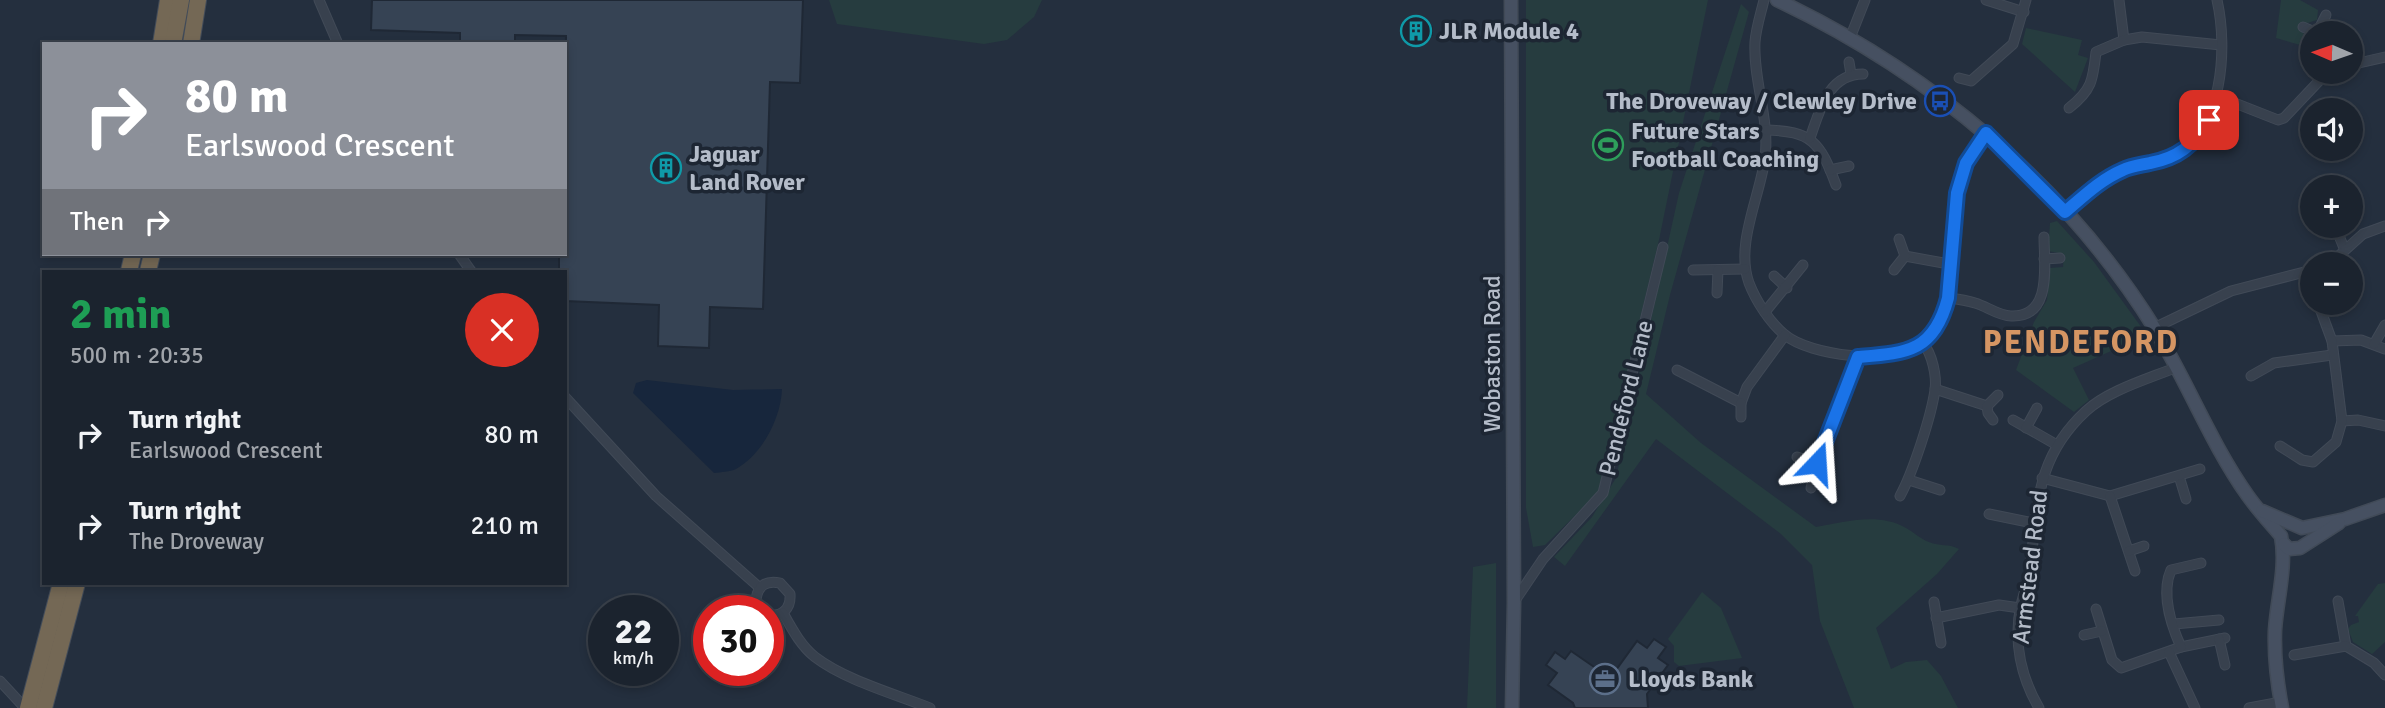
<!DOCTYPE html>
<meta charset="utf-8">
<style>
:root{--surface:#1b232e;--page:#242b36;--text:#f1f3f6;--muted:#a0a4aa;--line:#39404a}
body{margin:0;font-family:Signika,sans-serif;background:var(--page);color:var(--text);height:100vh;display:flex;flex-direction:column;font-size:26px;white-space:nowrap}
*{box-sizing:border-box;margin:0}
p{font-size:23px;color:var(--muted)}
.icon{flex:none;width:38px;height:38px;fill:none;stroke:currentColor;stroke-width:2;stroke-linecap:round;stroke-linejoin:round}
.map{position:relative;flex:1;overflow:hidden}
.panel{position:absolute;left:42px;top:270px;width:525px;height:315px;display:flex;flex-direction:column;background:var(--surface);border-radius:0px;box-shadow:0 4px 10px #0003,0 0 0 2px var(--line)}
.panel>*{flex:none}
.guide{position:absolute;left:42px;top:42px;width:525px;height:214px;border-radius:0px;box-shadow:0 4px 10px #0003,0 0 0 2px var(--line);background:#8c9099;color:#fff;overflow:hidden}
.needle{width:46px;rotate:272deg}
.controls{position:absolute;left:2300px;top:21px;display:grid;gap:14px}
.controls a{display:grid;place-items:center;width:63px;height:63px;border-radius:50%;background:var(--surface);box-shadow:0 4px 10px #0003,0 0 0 2px var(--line);font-size:35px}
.speed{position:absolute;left:588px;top:595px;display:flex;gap:14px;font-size:35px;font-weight:700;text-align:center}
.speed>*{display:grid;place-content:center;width:91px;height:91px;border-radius:50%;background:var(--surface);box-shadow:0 4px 10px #0003,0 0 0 2px var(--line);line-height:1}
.speed small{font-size:18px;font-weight:400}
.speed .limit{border:10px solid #d22;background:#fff;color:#111}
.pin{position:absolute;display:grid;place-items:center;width:60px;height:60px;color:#fff;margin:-30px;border-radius:14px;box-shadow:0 4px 10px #0006}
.me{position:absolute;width:77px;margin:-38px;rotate:20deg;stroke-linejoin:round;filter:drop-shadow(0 0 5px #0008)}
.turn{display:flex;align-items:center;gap:24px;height:147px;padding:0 28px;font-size:32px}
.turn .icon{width:91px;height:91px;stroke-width:2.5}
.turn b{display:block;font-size:49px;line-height:60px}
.then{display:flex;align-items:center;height:66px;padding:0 28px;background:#0003;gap:14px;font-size:26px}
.round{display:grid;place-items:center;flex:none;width:74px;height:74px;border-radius:37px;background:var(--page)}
.headline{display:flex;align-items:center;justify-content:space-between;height:119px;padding:0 28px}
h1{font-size:42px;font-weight:700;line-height:52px;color:#1e9e55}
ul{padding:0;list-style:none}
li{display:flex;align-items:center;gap:21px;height:91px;padding:0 28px}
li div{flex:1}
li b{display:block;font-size:26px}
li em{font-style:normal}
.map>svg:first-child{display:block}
.green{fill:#263c3f}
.water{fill:#17263c}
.building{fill:#364354;stroke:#1f2835;stroke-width:2}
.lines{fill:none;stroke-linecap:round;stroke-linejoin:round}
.street-casing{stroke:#414a57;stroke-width:11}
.secondary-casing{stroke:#414a57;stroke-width:15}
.highway-casing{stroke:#434c59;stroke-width:18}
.street{stroke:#38414e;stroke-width:9}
.secondary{stroke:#465061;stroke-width:12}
.highway{stroke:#746855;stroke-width:16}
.route-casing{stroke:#114b97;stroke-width:18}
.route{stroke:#1a73e8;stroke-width:12}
.labels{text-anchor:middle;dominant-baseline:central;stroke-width:7;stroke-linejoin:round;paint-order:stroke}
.poi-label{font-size:24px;font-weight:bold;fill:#b4bcc9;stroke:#1d2633;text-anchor:start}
.street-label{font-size:24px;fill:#b4bcc9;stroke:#1d2633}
.district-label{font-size:32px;font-weight:bold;letter-spacing:2px;fill:#d59563;stroke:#1d2633}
</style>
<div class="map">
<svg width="2385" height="708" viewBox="0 0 2385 708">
<rect width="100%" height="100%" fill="#242f3e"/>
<g class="green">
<polygon points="829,0 1042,0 1034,17 1007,40 984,44 837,24"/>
<polygon points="1526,0 1708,0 1659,240 1598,493 1545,545 1533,547 1526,508"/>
<polygon points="2281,0 2300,0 2318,10 2317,20 2301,25 2300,30 2309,39 2307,47 2276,38"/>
<path d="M 1741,4 L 1749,12 L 1670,295 L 1646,394 L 1701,443 L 1816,527 C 1845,522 1878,512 1906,528 C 1914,532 1920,539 1929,542 C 1940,547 1948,543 1959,549 L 1937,574 L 1876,628 L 1891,669 L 1906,662 L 1927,660 L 1941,676 L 1958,708 L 1854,708 L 1820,621 L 1812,565 L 1781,534 L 1656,439 L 1565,566 L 1554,557 L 1592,517 L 1616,478 L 1679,193 Z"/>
<polygon points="2026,28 2082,40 2078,55 2088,58 2075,92 2022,44"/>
<polygon points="2057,221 2094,262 2147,335 2073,368 2089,400 2074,412 2016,370 2034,322 2047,300 2050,268 2063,267 2064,254 2048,251 2050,223"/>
<polygon points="1496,563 1496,708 1467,708 1473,567"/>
<polygon points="2385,583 2385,642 2372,654 2353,642 2348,629 2351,625 2359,622 2358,616 2355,616 2378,584"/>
<polygon points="1702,592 1721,608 1742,658 1679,666 1674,662 1674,646 1668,639"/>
</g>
<path class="water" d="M 647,380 L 733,390 L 782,389 C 781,418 762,455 736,469 C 730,472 721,472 714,473 L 633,393 L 636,383 Z"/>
<g class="building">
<polygon points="372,0 803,0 800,83 770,82 763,309 710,307 709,348 658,346 659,305 565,301 565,271 559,271 559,254 565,254 566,36 515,35 515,44 460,44 460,33 371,30"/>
<polygon points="1401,26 1432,27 1432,35 1401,34"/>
<polygon points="1654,639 1666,647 1658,658 1668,665 1647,694 1648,708 1575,708 1573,703 1548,685 1557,673 1546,665 1555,652 1565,659 1571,651 1600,671 1616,670 1637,641 1647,648"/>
</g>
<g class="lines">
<g class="street-casing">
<g id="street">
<polyline points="319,0 338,44"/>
<path d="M 1764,0 C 1761,13 1756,28 1755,42 C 1753,81 1770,119 1765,158 C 1760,197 1735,244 1749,283 C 1756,301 1770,323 1785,335 C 1811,356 1890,365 1918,346 C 1935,335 1943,317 1948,298 L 1957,193 L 1966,163 L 1986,133"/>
<polyline points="1986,0 2024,12"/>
<polyline points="2119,0 2124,40"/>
<polyline points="2303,27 2317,33"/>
<polyline points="2317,33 2326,15"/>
<polyline points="1850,38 1865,0"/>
<polyline points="2312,49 2310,55 2312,68"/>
<polyline points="1849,62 1851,74"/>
<polyline points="2350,65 2385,57"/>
<polyline points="1959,78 1971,81 2013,44 2026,0"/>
<polyline points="2217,96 2278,120 2284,118 2319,81 2332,72"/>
<path d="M 2069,108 C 2092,90 2093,80 2096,52 L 2124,40 L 2142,37 L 2221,45"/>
<path d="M 1765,130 C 1812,131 1820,142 1836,185"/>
<path d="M 1810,138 C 1820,110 1828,74 1863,74"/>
<polyline points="1830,170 1849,166"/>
<path d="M 2065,212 C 2084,196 2102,176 2126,168 C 2141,163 2160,165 2174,157 C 2223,130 2228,49 2217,0"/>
<polyline points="2335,226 2344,248"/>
<polyline points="459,254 471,271"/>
<polyline points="1905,256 1949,264"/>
<polyline points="2044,259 2060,258"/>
<polyline points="2324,264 2334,260 2363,234 2385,226"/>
<polyline points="1693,270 1745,269"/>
<polyline points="1894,270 1905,256 1899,239"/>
<polyline points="2306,272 2312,287"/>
<polyline points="1774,276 1787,288"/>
<polyline points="1717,293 1718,270"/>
<path d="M 1948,298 C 1957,299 1966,300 1975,303 C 1986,306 1999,316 2011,316 C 2053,318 2044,264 2044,237"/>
<polyline points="1765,312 1803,265"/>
<polyline points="2154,328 2231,291 2312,270"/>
<polyline points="2332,341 2361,340 2385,349"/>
<polyline points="2374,344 2385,325"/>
<polyline points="1677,370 1741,403 1747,387 1785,335"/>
<polyline points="2251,376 2274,363 2332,355"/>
<polyline points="1935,389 1987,406"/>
<polyline points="565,397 656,496 760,588"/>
<polyline points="1741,417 1741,403"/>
<polyline points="1993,420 1988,413 1987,406 1998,395"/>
<polyline points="2013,420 2057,445"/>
<polyline points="2342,421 2358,420 2385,426"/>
<polyline points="2026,428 2037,408"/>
<polyline points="2280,446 2302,460 2313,462 2336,442 2342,421 2332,341 2318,303"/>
<polyline points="1797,457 1817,463"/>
<polyline points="2179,476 2186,499"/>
<polyline points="2042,478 2110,496 2200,469"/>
<polyline points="1909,480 1940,490"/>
<polyline points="1811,488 1821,449 1858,357"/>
<path d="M 1900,496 C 1913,472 1931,417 1935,390 C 1937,376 1932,354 1923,343"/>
<polyline points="2110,496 2135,571"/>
<polyline points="1989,514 2033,523"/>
<polyline points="2129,551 2144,546"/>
<polyline points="2338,601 2346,646 2374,663 2385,675"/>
<polyline points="1514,602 1543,559 1603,493 1663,247"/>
<polyline points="1934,602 1941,643"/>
<polyline points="2096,609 2112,660 2121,668 2181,647 2225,638"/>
<path d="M 761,611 L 756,599 C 758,585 767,580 780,583 L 790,594 C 791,608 783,617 768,615"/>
<path d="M 783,613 C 792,629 801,646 815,657 C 845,680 895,694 930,708"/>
<polyline points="1936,618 1999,605 2020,608"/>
<polyline points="2174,624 2219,620"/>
<polyline points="2084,635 2102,631"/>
<polyline points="2219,639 2225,665"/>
<path d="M 2181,647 C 2171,625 2161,593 2171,570 L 2201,563"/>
<polyline points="2169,652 2195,708"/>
<polyline points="2294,655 2346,646"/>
<polyline points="0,681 25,708"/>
<path d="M 2039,708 C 2021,677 2013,641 2021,605 C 2024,593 2028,581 2030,568 C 2038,506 2035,458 2086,411 C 2109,390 2148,379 2177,367"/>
<polyline points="2249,708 2281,702"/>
</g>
</g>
<g class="secondary-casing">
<g id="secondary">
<polyline points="1511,0 1514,603 1512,708"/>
<path d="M 1777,0 C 1929,72 2066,185 2155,329 C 2188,383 2211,444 2248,496 C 2258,510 2270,523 2281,536 C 2287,567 2277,599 2275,630 C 2274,656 2277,682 2282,708"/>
<polyline points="2262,511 2302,528 2345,519 2385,505"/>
<polyline points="2284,544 2289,549 2300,548 2339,523"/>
</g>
</g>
<g class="highway-casing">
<g id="highway">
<polyline points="161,44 168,0"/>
<polyline points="173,44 181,0"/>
<polyline points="191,44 198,0"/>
<polyline points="129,271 133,254"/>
<polyline points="148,271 152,254"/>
<polyline points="28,708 61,583"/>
<polyline points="44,708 77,583"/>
</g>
</g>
<use href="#street" class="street"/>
<use href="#secondary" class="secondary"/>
<use href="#highway" class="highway"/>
</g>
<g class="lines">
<g class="route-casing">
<path id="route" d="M 1817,463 L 1858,357 C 1907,353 1934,352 1948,298 L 1957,193 L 1966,163 L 1986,133 L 2065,212 C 2084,196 2100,180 2123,170 C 2131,166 2141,165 2150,163 C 2178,158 2194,145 2209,120"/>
</g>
<use href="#route" class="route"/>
</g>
<defs>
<g id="building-ring" transform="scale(1.575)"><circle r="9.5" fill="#1d2633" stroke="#0f9aa8" stroke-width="1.5"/><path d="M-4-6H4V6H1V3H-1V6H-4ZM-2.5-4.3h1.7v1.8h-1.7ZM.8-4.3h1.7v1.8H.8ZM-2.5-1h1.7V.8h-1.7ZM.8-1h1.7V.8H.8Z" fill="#0f9aa8"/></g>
<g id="bus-ring" transform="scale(1.575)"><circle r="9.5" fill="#1d2633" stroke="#1a4fb4" stroke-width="1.5"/><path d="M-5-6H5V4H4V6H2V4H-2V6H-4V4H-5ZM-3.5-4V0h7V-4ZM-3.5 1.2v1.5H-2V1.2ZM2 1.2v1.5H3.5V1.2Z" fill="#1a4fb4"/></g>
<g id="stadium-ring" transform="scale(1.575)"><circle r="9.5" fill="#1d2633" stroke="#2e9e5b" stroke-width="1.5"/><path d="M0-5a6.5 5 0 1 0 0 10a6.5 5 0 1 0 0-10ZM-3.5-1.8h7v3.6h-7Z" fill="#2e9e5b"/></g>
<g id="office-ring" transform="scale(1.575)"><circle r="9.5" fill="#1d2633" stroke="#5c6f8a" stroke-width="1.5"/><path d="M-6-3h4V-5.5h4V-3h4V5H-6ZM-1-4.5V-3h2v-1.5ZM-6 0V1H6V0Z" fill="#5c6f8a"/></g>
</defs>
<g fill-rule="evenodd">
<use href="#building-ring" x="1416" y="31"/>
<use href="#bus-ring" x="1940" y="101"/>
<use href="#stadium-ring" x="1608" y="145"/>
<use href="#building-ring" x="666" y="168"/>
<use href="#office-ring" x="1605" y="679"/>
</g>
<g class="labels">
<g class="poi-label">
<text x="1439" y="31">JLR Module 4</text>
<text x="1917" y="101" text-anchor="end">The Droveway / Clewley Drive</text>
<text x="1631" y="131">Future Stars<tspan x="1631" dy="28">Football Coaching</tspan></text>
<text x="689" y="154">Jaguar<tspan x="689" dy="28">Land Rover</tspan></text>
<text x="1628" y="679">Lloyds Bank</text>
</g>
<g class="street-label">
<text transform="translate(1492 354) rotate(-90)">Wobaston Road</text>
<text transform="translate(1626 398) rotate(-76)">Pendeford Lane</text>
<text transform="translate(2030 567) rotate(-83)">Armstead Road</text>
</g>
<g class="district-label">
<text x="2081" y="342">PENDEFORD</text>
</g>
</g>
</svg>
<div class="controls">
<a><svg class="needle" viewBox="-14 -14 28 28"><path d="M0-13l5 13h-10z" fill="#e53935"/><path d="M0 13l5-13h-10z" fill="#a0a4aa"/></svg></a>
<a><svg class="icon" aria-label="sound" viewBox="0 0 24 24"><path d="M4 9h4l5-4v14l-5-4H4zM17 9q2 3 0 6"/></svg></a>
<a>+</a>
<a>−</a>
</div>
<div class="speed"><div>22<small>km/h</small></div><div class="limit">30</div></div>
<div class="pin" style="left:2209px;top:120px;background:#d93025"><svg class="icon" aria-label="arrive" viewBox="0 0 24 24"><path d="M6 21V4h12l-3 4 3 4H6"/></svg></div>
<svg class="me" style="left:1817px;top:463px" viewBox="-20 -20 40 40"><path d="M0-17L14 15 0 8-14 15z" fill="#1a73e8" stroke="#fff" stroke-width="4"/></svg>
<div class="guide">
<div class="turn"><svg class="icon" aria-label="right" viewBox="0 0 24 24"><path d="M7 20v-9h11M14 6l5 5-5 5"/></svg><div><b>80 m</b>Earlswood Crescent</div></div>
<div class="then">Then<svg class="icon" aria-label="right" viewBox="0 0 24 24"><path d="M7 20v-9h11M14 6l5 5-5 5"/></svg></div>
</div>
<section class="panel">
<div class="headline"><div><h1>2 min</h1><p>500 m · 20:35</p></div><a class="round" style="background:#d93025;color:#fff"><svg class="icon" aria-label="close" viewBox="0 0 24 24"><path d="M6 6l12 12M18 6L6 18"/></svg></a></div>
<ul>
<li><svg class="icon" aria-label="right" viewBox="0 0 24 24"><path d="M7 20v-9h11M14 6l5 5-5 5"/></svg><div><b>Turn right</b><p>Earlswood Crescent</p></div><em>80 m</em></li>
<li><svg class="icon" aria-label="right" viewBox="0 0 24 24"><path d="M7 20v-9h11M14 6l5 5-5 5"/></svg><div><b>Turn right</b><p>The Droveway</p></div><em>210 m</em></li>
</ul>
</section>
</div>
